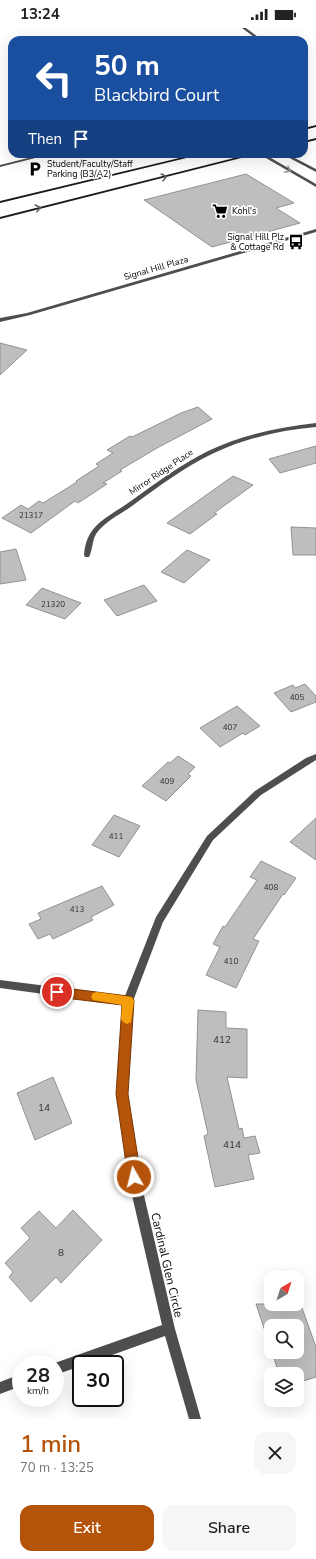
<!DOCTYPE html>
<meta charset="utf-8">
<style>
:root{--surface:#fff;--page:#f6f6f6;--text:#222;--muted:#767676;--accent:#b45309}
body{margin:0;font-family:"Nunito Sans",sans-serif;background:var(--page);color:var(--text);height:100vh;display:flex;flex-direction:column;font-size:15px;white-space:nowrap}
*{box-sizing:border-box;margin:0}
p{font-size:13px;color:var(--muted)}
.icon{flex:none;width:22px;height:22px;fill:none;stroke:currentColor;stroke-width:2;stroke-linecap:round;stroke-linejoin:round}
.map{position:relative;height:1391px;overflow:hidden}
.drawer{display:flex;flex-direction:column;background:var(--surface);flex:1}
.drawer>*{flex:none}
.guide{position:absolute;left:8px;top:8px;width:300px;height:122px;border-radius:12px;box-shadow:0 4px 16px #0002;background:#1a4fa0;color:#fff;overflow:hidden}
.needle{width:26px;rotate:39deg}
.fabs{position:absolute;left:264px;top:1243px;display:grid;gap:8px}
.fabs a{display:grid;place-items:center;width:40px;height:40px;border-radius:8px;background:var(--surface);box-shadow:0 4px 16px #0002;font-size:20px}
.speed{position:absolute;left:12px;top:1327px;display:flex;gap:8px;font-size:20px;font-weight:700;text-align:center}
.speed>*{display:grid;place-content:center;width:52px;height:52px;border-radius:50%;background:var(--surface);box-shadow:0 4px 16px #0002;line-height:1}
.speed small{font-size:10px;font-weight:400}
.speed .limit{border:2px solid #111;border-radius:6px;background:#fff;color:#111}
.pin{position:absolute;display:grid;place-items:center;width:34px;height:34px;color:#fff;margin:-17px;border:2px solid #fff;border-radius:50%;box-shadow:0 1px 4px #0007}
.me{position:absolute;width:44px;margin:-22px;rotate:352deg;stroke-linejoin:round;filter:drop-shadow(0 0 3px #0008)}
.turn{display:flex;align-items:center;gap:14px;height:84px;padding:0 20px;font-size:18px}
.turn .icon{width:52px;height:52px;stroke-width:2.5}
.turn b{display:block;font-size:28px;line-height:34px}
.then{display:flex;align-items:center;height:38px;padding:0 20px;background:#0003;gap:8px;font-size:15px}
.round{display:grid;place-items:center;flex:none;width:42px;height:42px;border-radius:12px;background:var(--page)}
.summary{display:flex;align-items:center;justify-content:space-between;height:68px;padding:0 20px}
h1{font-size:24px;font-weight:600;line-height:30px;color:var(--accent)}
.primary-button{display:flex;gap:8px;margin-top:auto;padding:8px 20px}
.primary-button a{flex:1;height:46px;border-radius:12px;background:var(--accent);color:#fff;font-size:16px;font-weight:600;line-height:46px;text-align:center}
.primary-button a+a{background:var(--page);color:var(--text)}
.status{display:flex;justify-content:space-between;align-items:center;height:28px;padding:0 20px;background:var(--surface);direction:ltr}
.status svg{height:11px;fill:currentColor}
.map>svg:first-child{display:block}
.building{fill:#bebebe;stroke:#929292}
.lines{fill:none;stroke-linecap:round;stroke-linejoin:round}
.minor{fill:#4e4e4e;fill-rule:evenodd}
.tertiary{fill:#4e4e4e;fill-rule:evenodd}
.secondary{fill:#1b1b1b;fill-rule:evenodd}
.oneway{stroke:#959595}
.oneway2{stroke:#5f5f5f}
.route{fill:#b45309;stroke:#753606}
.slow{fill:#f59e0b}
.labels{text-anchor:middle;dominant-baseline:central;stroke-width:3.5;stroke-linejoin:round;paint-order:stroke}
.number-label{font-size:8px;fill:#303030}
.far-poi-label{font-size:9px;fill:#000;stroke:#fff;text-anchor:start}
.far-street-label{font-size:9px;fill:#000;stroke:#fff}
.near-number-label{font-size:10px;fill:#303030}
.near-street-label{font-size:12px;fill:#000;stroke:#fff}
</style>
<div class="status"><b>13:24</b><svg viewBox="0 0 49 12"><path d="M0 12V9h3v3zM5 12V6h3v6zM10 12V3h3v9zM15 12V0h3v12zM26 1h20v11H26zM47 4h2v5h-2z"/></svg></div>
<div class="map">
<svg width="316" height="1391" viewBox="0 0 316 1391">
<rect width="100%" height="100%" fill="#fff"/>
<g class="building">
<polygon points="246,146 294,175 276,180 300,195 212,219 144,172"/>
<polygon points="0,315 27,322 0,347"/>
<polygon points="198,379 212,391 157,420 120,442 122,443 103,455 107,456 78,475 75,473 31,505 2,490 21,477 28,481 39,473 43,475 77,454 76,453 99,438 96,436 113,425 107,422 130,408 132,409 181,385"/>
<polygon points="316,418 316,435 280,445 269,431"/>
<polygon points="233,448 253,457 214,485 217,486 190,506 167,495"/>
<polygon points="291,499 316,500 316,527 293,527"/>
<polygon points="16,521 26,552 0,556 0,524"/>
<polygon points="187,522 210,532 184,555 161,544"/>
<polygon points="144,557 157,573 117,588 104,572"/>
<polygon points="42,560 81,575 65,591 26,577"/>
<polygon points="305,656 316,668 316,674 291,684 274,665 293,657 295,660"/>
<polygon points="237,678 260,698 245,707 243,705 220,719 200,700"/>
<polygon points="178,728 195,739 188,746 191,748 166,773 142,758 168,734 170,735"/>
<polygon points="114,787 140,798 119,829 92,817"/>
<polygon points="316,790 316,832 290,814"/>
<polygon points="261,833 296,850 284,867 283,866 253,911 259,913 236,960 206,947 220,919 213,916 223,898 225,899 257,852 250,849"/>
<polygon points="102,858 114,877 91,889 93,892 53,911 50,906 38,911 29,896 41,891 38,885"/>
<polygon points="198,982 226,984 226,1000 247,1001 247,1050 227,1049 239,1101 242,1100 244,1110 255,1108 260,1125 248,1127 254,1151 215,1159 204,1108 208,1106 196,1052"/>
<polygon points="53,1049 72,1095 35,1112 17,1065"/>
<polygon points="73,1182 102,1212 61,1255 56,1249 31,1274 9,1249 13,1244 5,1235 30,1210 21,1200 39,1183 56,1200"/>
<polygon points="256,1276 293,1276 295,1282 302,1280 316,1319 316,1349 297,1355 297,1346 279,1346 272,1324 297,1324 297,1298 271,1298 271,1321"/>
</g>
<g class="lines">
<g class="minor">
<polygon points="242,0 246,0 262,12 258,12"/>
<polygon points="44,126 51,126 0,139 0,137"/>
<polygon points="316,201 316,204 30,287 0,294 0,290 27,285"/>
<path d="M 316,395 L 316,399 C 281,402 246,410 214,425 C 184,439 158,459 132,478 C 121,486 105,493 96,506 C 92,513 93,521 89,529 L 85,529 L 84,527 C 85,514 89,504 99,495 C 109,487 121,480 131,473 C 156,455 180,437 208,423 C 241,407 279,399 316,395 Z"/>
<polygon points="316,726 316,732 261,767 213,812 163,894 133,973 127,1066 143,1163 175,1301 201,1391 189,1391 165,1308 87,1336 81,1336 81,1338 55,1347 55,1336 52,1336 162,1297 131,1163 117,1066 123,977 0,960 0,952 125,968 156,889 207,808 255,763 306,730"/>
<polygon points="21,1346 21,1358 0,1366 0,1354"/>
</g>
<g class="tertiary">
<polygon points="259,126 264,126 316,156 316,159"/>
<polygon points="282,126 287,126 316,141 316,144"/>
</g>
<g class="secondary">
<polygon points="316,97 316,99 304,102 304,100"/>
<polygon points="316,110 316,112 304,115 304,113"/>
<polygon points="196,126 203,126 0,175 0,173"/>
<polygon points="250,126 257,126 0,191 0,189"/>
</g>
</g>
<defs><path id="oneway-chevron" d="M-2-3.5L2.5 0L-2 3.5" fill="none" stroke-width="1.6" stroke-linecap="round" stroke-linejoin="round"/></defs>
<use class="oneway" href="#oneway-chevron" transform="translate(288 142) rotate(30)"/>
<g class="oneway2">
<use href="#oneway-chevron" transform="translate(164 149) rotate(-14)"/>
<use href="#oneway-chevron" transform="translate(38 180) rotate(-14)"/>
</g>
<polygon class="route" points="57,959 128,968 132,969 134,973 128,1066 141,1149 139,1153 134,1155 130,1153 128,1149 116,1066 122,977 57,969 53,967 51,964 53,960"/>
<polygon class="slow" points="97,964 132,969 134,973 131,994 127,996 123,994 121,991 122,977 93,972 91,969 93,965"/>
<defs>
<g id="parking-bare" transform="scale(1.2)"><path d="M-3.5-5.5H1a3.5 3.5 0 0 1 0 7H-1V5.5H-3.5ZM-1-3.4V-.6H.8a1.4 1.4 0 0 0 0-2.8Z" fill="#000" stroke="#fff" stroke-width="2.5" paint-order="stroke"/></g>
<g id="supermarket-bare" transform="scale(1.2)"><path d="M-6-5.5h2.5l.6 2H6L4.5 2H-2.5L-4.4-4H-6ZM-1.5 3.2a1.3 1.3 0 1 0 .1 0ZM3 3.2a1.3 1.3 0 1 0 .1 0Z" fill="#000" stroke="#fff" stroke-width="2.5" paint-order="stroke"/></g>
<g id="bus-bare" transform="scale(1.2)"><path d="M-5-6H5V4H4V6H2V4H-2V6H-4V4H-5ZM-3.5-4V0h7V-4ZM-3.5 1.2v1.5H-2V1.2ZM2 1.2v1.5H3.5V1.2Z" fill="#000" stroke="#fff" stroke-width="2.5" paint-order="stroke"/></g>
</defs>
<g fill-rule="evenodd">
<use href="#parking-bare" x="35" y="141"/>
<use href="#supermarket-bare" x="220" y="183"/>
<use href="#bus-bare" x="296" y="214"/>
</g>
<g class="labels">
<g class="number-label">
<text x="31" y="487">21317</text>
<text x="53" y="576">21320</text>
<text x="297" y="669">405</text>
<text x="230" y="699">407</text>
<text x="167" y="753">409</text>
<text x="116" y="808">411</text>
<text x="271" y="859">408</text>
<text x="77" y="881">413</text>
<text x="231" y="933">410</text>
</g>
<g class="far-poi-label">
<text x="47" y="136">Student/Faculty/Staff<tspan x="47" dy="10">Parking (B3/A2)</tspan></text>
<text x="232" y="183">Kohl's</text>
<text x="284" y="209" text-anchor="end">Signal Hill Plz<tspan x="284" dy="10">&amp; Cottage Rd</tspan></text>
</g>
<g class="far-street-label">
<text transform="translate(156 240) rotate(-16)">Signal Hill Plaza</text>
<text transform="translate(161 444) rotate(-34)">Mirror Ridge Place</text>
</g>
<g class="near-number-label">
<text x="222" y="1012">412</text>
<text x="44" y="1080">14</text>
<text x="232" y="1117">414</text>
<text x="61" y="1225">8</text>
</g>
<g class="near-street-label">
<text transform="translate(167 1237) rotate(77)">Cardinal Glen Circle</text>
</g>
</g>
</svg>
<div class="fabs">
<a><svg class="needle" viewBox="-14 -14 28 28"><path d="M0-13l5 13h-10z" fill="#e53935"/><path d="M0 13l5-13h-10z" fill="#767676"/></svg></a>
<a><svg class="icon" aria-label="search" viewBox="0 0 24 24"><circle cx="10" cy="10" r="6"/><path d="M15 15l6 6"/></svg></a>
<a><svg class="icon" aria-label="layers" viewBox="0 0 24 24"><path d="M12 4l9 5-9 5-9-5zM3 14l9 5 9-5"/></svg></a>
</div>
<div class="speed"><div>28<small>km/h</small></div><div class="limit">30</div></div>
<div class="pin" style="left:57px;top:964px;background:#d93025"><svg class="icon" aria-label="arrive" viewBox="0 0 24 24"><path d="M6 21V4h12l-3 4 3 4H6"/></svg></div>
<svg class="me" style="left:134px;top:1149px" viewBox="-20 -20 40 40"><circle r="17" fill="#b45309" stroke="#fff" stroke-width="3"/><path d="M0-11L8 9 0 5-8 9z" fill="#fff"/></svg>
<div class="guide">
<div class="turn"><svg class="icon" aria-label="left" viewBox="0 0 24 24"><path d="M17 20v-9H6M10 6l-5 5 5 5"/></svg><div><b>50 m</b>Blackbird Court</div></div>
<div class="then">Then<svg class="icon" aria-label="arrive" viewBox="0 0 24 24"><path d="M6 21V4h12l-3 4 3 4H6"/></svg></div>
</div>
</div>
<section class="drawer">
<div class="summary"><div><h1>1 min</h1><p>70 m · 13:25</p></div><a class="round"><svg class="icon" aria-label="close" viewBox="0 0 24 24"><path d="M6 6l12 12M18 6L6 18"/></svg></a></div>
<div class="primary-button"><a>Exit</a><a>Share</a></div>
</section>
